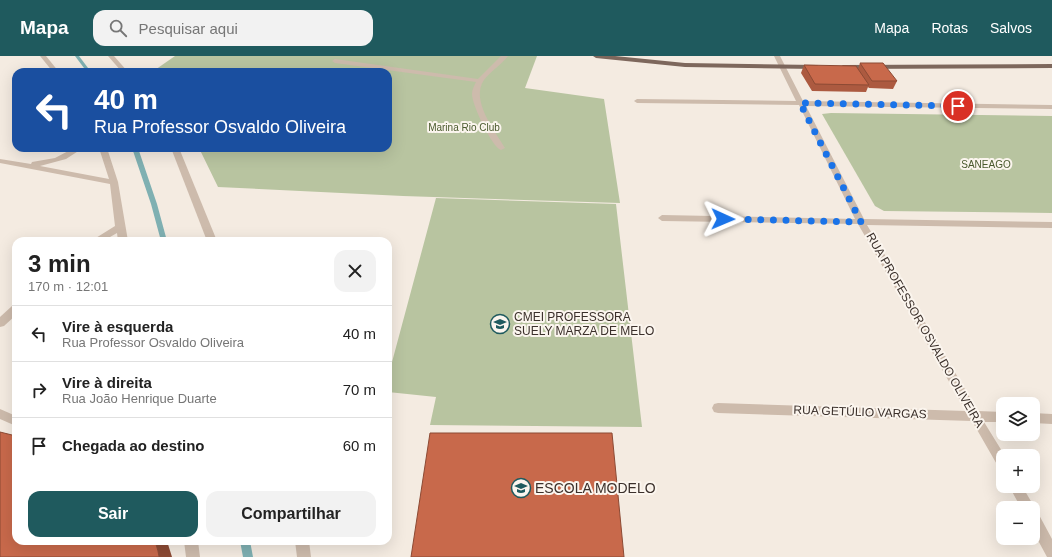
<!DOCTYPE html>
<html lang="pt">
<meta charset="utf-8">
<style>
:root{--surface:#fff;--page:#f2f2f2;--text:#222;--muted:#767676;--line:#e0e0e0;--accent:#1f5a5e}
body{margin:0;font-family:Arial,sans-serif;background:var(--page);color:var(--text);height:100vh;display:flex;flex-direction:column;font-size:15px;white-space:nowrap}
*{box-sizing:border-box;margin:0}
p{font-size:13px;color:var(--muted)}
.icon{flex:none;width:22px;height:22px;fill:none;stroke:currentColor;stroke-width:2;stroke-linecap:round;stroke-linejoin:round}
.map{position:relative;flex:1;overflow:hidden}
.drawer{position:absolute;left:12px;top:181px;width:380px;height:308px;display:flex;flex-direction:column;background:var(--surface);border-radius:12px;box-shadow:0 4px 16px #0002}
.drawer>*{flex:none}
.guide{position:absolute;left:12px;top:12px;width:380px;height:84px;border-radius:12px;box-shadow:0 4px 16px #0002;background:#1a4fa0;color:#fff;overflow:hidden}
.controls{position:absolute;left:996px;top:341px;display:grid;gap:8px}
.controls a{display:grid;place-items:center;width:44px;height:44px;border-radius:8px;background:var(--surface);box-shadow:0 4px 16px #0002;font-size:20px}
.pin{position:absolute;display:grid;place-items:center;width:34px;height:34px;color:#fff;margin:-17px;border:2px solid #fff;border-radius:50%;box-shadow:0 1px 4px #0007}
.me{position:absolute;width:44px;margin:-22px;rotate:91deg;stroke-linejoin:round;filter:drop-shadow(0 0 3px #0008)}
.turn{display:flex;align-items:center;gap:14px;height:84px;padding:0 16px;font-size:18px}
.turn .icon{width:52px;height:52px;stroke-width:2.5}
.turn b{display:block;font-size:28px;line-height:34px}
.round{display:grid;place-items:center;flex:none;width:42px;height:42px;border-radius:12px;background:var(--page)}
.summary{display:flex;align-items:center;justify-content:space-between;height:68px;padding:0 16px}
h1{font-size:24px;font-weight:700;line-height:30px}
.action{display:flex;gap:8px;margin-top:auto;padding:8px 16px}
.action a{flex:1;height:46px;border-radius:12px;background:var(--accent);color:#fff;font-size:16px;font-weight:700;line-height:46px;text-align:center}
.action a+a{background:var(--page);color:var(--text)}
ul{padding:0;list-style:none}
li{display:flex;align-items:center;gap:12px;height:56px;padding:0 16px;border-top:1px solid var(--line)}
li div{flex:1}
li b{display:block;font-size:15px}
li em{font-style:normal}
header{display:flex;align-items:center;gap:24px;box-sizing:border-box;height:56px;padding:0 20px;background:var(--accent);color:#fff}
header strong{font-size:19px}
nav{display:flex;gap:22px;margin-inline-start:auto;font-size:14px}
.search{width:280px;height:36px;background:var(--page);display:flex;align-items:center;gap:10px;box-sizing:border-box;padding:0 14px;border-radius:12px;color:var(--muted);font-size:15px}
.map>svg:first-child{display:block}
.green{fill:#b8c4a0}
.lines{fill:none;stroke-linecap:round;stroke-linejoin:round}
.stream{fill:#7fb0b2;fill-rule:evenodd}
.minor{fill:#cdbbac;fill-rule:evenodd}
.major{fill:#7d675c;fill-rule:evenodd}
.wall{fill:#ac5a40}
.shaded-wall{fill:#8c4a34}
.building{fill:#c8694b;stroke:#8c4a34}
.route{stroke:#1a73e8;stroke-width:7;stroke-dasharray:0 12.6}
.labels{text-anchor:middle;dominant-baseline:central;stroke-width:4;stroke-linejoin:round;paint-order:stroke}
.far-park-label{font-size:10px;fill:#4a5a2e;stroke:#fbf5ee}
.poi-label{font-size:12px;fill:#3b302b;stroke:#fbf5ee;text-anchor:start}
.street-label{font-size:12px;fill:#3b302b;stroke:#fbf5ee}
.near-poi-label{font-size:14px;fill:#3b302b;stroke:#fbf5ee;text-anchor:start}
</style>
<header>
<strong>Mapa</strong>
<div class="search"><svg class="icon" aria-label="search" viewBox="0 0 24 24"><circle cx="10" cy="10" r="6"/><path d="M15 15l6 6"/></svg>Pesquisar aqui</div>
<nav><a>Mapa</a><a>Rotas</a><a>Salvos</a></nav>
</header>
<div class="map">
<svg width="1052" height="501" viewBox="0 0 1052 501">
<rect width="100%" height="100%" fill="#f4ebe1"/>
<g class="green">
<polygon points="175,0 537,0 525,32 604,43 620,147 403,140 218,131 199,92 388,92 388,16 152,16"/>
<polygon points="831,57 1052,60 1052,157 884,155 875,150 822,58"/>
<polygon points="436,142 616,148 642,371 430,369 436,341 388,336 388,321"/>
</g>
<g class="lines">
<g class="stream">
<polygon points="75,0 79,0 91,16 87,16"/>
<polygon points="132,92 138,92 157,148 167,185 161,185 151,148"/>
<polygon points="240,485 250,485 253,501 243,501"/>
</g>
<g class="minor">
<polygon points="40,0 46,0 59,16 53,16"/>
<polygon points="108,0 114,0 128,16 122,16"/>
<path d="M 501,0 L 508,0 C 501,9 491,15 484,24 C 470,44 495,75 505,92 L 501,94 C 492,91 472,49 472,38 C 472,34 474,30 476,26 L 335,7 L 332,5 L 335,3 L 478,23 Z"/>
<polygon points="774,0 780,0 803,45 1052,49 1052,53 806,50 864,163 1052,166 1052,172 867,169 978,355 1003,356 1003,366 984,366 1005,400 1003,400 1003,414 999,412 972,365 718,357 714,356 712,352 714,348 718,347 966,355 858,168 662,165 658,162 662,159 855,163 799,49 637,47 634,45 637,43 796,45"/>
<polygon points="74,92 83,92 66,103 40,110 109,123 99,92 107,92 118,126 128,185 118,185 117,177 103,185 91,185 115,170 110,128 0,107 0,103 31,108 32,106 55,102"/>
<polygon points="171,92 179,92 217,185 207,185"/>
<polygon points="16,249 16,259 4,270 0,271 0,261 12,250"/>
<polygon points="0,353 16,360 16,370 0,363"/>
<polygon points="1033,357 1052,358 1052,368 1033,367"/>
<polygon points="1009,430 1022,430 1035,452 1033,455 1038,457 1052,483 1052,501 1047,501 1033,475 1033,452 1021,452"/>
<polygon points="184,485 198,485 200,501 186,501"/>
<polygon points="295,485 309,485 311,501 297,501"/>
</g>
<g class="major">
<polygon points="593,0 615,0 685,7 817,9 820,11 817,13 685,11 596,2"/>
<polygon points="1052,8 1052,12 843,13 840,11 843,9"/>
</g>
</g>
<polygon class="wall" points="860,7 897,25 893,33 869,32 868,31 866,36 812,35 801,17 804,9 858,13"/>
<polygon class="shaded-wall" points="155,485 167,485 172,501 159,501"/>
<g class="building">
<polygon points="860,7 883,7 897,25 872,25"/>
<polygon points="804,9 856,10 869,29 815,28"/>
<polygon points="0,376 16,380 16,485 155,485 158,495 159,501 0,501"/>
<polygon points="430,377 612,377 624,501 411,501"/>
</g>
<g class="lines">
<polyline class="route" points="723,163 861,166 800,47 958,50"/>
</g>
<defs>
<g id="school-ring" transform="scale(1)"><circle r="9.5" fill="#fbf5ee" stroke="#1f5a5e" stroke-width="1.5"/><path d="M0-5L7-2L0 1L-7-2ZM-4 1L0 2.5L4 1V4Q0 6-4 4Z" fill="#1f5a5e"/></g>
</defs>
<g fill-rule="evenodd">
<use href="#school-ring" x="500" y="268"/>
<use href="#school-ring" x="521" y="432"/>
</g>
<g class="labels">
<g class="far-park-label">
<text x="464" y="71">Marina Rio Club</text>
<text x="986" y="108">SANEAGO</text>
</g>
<g class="poi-label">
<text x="514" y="261">CMEI PROFESSORA<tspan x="514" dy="14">SUELY MARZA DE MELO</tspan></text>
</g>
<g class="street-label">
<text transform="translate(925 274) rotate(60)">RUA PROFESSOR OSVALDO OLIVEIRA</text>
<text transform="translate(860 356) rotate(2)">RUA GETÚLIO VARGAS</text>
</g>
<g class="near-poi-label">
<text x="535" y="432">ESCOLA MODELO</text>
</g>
</g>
</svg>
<div class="controls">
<a><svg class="icon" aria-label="layers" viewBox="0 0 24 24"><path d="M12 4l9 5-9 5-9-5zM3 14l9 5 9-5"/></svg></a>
<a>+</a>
<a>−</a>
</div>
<div class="pin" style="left:958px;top:50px;background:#d93025"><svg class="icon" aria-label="arrive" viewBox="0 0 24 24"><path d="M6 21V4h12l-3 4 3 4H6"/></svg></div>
<svg class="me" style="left:723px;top:163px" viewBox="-20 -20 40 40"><path d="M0-17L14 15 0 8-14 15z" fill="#1a73e8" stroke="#fff" stroke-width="4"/></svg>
<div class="guide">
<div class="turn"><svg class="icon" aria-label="left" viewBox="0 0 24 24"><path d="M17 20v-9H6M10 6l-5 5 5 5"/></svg><div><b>40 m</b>Rua Professor Osvaldo Oliveira</div></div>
</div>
<section class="drawer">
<div class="summary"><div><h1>3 min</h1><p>170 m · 12:01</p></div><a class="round"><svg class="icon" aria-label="close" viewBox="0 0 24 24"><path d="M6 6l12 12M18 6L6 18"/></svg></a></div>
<ul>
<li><svg class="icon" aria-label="left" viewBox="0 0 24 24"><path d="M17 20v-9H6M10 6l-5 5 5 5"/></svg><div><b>Vire à esquerda</b><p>Rua Professor Osvaldo Oliveira</p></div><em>40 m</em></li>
<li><svg class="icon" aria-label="right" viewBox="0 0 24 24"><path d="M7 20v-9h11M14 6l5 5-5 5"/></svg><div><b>Vire à direita</b><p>Rua João Henrique Duarte</p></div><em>70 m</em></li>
<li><svg class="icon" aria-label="arrive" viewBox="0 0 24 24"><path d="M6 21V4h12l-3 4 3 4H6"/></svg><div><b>Chegada ao destino</b></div><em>60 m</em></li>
</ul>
<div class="action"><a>Sair</a><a>Compartilhar</a></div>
</section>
</div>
